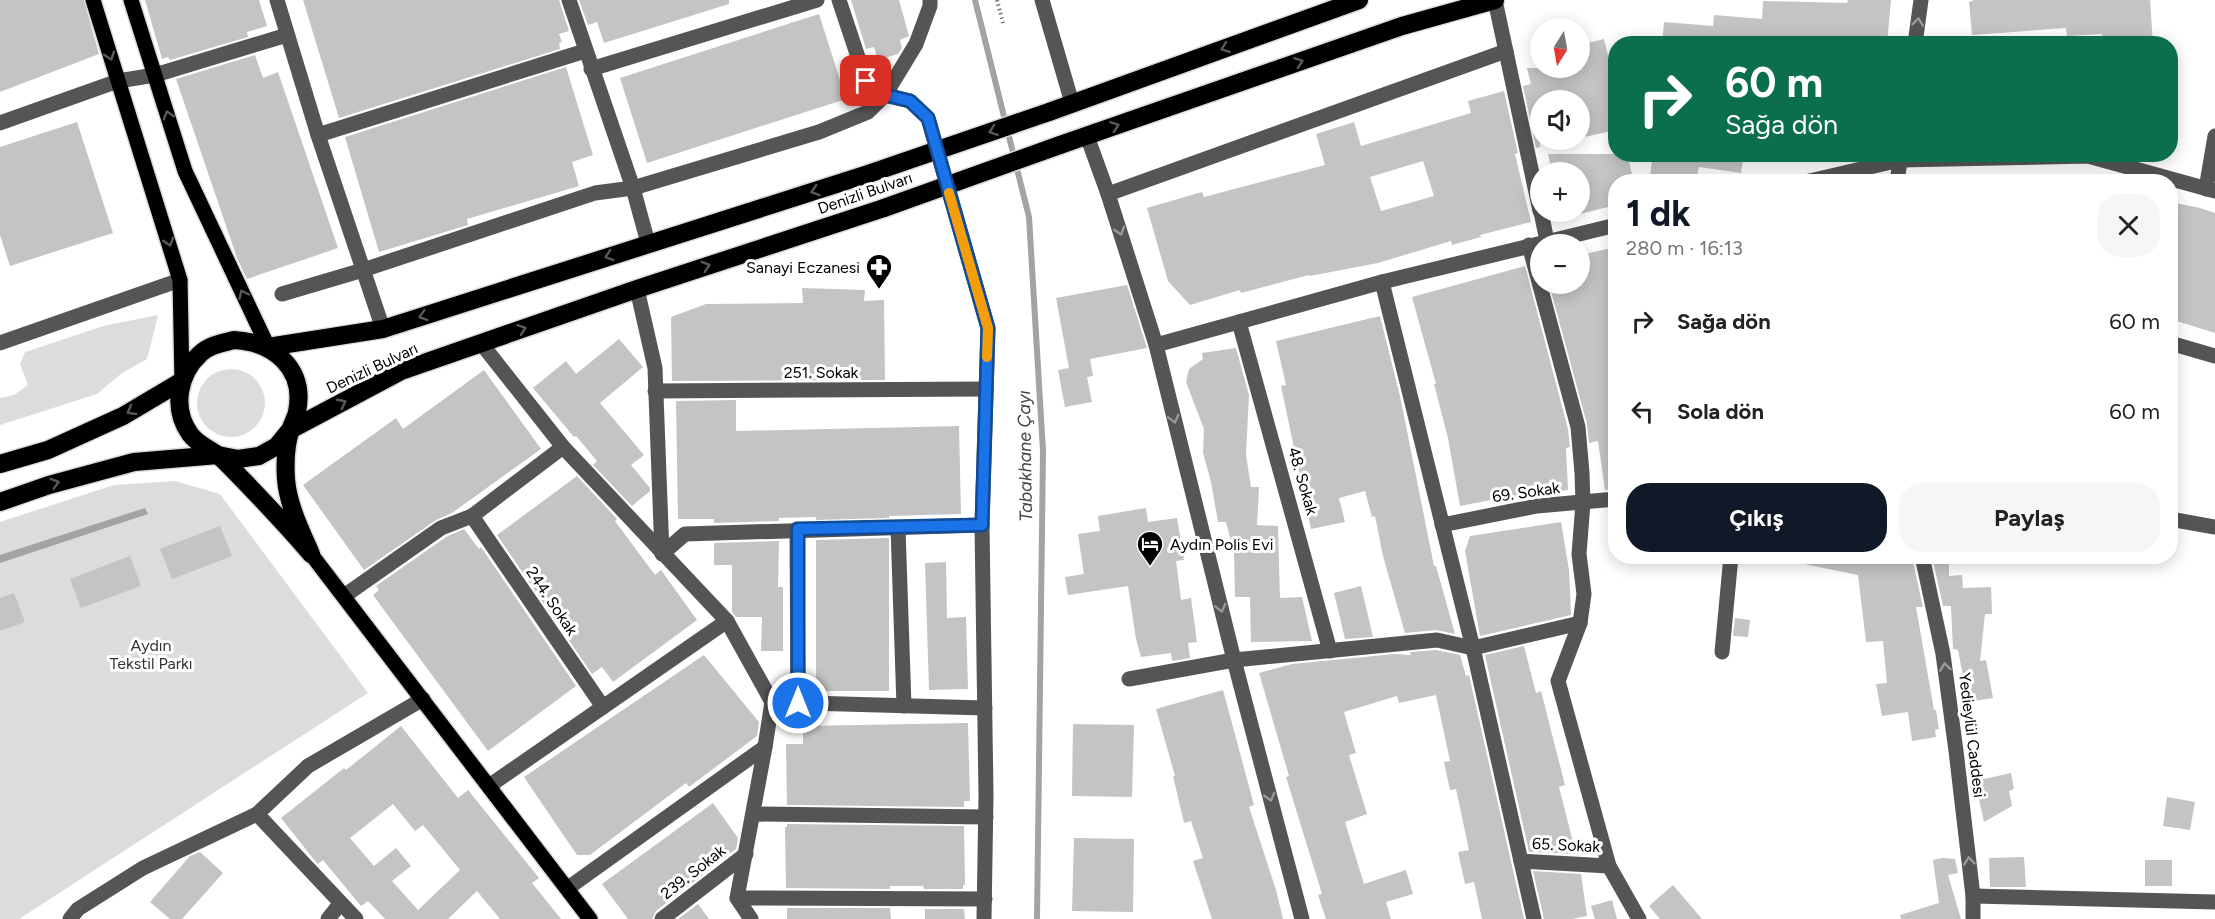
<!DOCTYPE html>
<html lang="tr">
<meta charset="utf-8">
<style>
:root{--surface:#fff;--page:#f6f6f6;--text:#222;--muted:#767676;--accent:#111827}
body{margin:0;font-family:Figtree,sans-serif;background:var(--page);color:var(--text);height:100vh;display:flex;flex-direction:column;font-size:22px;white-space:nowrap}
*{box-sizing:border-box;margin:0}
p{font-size:20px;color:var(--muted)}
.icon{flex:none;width:33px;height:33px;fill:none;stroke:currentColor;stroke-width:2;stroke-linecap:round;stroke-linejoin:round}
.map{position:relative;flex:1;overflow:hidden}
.details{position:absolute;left:1608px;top:174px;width:570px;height:390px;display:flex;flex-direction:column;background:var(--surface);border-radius:24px;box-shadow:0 3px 15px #0003}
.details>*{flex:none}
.banner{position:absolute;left:1608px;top:36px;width:570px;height:126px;border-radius:24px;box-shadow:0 3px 15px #0003;background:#0b6e4f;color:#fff;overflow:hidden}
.needle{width:39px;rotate:191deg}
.tools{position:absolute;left:1530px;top:18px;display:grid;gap:12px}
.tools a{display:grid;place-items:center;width:60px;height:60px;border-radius:50%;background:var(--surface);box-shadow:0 3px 15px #0003;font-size:30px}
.pin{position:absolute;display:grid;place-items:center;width:51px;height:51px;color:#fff;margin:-26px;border-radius:12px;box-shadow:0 3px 9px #0006}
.me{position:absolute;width:66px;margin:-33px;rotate:0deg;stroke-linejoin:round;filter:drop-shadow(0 0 4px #0008)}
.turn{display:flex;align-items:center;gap:21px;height:126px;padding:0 18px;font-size:27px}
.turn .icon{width:78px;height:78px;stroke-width:2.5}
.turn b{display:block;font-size:42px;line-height:51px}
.round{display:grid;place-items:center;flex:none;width:63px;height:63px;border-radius:24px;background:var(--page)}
.headline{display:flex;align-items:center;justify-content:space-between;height:102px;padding:0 18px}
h1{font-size:36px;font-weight:700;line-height:45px;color:var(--accent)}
.cta{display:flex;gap:12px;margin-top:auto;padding:12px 18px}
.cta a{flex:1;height:69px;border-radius:24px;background:var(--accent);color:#fff;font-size:24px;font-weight:700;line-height:69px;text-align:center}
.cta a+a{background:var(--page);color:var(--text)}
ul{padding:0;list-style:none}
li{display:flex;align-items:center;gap:18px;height:90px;padding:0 18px}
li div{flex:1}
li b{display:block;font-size:22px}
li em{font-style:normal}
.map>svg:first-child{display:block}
.green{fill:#dcdcdc}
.water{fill:#a3a3a3}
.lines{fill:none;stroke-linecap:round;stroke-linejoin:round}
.stream{stroke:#a3a3a3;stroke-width:6}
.building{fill:#c4c4c4;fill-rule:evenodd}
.major-casing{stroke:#dbdbdb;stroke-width:18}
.highway-casing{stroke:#dbdbdb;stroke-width:21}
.path{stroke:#777;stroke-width:4;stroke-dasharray:1.5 3;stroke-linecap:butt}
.minor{stroke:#555;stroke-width:15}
.major{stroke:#000;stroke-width:15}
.highway{stroke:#000;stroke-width:18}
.highway-bridge-casing{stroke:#dbdbdb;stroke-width:21;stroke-linecap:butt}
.highway-bridge{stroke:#000;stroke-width:18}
.oneway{stroke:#999}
.oneway2{stroke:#595959}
.route-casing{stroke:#114b97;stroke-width:15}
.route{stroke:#1a73e8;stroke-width:10}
.slow{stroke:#f59e0b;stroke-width:10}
.labels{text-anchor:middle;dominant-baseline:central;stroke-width:6;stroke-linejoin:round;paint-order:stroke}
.street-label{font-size:16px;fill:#000;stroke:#fff}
.poi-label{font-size:16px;fill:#000;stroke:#fff;text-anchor:end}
.park-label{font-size:16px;fill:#333;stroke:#fff}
.water-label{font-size:18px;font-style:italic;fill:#444;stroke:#fff}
</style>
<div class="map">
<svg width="2215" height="919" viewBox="0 0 2215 919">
<rect width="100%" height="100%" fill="#fff"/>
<g class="green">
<polygon points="158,315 147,359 122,373 97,394 0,425 0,398 14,395 28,385 20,364 25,352 103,326"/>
<circle cx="231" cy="403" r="34"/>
<polygon points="175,481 220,494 368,693 19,919 0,919 0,522 114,485"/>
</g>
<polygon class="water" points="145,508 148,514 0,563 0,555"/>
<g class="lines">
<polyline class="stream" points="975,0 1029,217 1043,451 1037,919"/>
</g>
<g class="building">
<polygon points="0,0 84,0 99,54 0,92"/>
<polygon points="145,0 259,0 267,26 247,32 248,37 170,60 168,57 162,59"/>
<polygon points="303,0 559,0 569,31 559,34 562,42 559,43 560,49 339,118"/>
<polygon points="579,0 729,0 729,4 604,43 597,22 588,25"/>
<polygon points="851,0 899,0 909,36 900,40 902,48 898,54 878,60 874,47 866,49"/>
<polygon points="1848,0 1891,0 1887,44 1662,44 1664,22 1713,26 1714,15 1762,19 1763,1 1847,3"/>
<polygon points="1974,0 2150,0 2153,44 2102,44 2102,34 2067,36 2066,28 1972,35 1969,2"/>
<polygon points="819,14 846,99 647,163 620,78"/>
<polygon points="1604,39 1616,89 1616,130 1580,138 1580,100 1540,100 1540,147 1536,148 1523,86 1531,84 1527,68 1580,68 1580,45"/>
<polygon points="255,55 263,78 278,72 338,248 247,279 237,258 176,79"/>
<polygon points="566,67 593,155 572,162 579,186 467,219 468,225 379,252 345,137"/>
<path d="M 1504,91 L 1518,153 L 1515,154 L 1531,222 L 1480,235 L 1481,237 L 1452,245 L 1451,241 L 1378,263 L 1310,276 L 1309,275 L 1241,293 L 1240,290 L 1190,305 L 1168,281 L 1147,208 L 1202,192 L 1204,197 L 1325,165 L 1316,134 L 1354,122 L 1361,146 L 1471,113 L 1468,101 ZM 1423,161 L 1434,196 L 1381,211 L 1370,177 Z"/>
<polygon points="77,122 113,233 10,266 0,235 0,147"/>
<polygon points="1548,154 1627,154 1634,182 1616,182 1616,205 1580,214 1580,172 1552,172"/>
<polygon points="1653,154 1744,154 1741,173 1699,167 1696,181 1675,178 1674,182 1649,182"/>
<polygon points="2170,202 2200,208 2215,213 2215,333 2170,319"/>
<polygon points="1616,247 1616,313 1612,314 1616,332 1616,489 1605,490 1598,441 1589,443 1587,424 1549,284 1580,284 1580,255"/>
<polygon points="1525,266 1568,429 1570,447 1566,448 1568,490 1512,498 1512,496 1460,506 1448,438 1434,384 1436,384 1412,297"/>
<polygon points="1127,285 1147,348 1090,359 1093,376 1087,377 1092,402 1065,407 1058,370 1069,368 1056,298"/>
<polygon points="802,288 865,290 864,301 884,300 885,380 672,381 671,317 706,304 803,303"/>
<polygon points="1380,316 1400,396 1434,566 1436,566 1455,634 1436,630 1405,633 1383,556 1375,516 1372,517 1365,491 1339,498 1345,522 1311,529 1281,386 1286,385 1276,341"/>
<polygon points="619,339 643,367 600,403 644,455 631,465 650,488 650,491 632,506 593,465 597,461 576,436 574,437 533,388 566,361 576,374"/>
<polygon points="1236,348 1249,395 1246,455 1251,487 1259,487 1257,525 1278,526 1280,598 1302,597 1312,641 1251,642 1250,597 1235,597 1234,553 1226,522 1218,522 1211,482 1203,453 1204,429 1186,382 1189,369 1203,359 1202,353"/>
<polygon points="484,370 541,449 452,513 436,520 364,570 303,485 396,418 403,429"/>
<polygon points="736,400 736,431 959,426 961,514 889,516 889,518 816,520 816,517 779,518 779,521 714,523 714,519 678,519 676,401"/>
<polygon points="577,476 617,519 615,521 655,575 661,570 697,620 613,682 602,667 592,674 497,535"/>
<polygon points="1146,508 1148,522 1177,518 1184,560 1176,561 1181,600 1191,598 1197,642 1188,643 1190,658 1172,661 1171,653 1141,657 1136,639 1128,586 1068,595 1065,577 1084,574 1078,534 1100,531 1098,516"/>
<polygon points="1561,522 1569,570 1571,615 1480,636 1465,551 1470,536"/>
<polygon points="220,526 232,556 172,579 160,549"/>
<polygon points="464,529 479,549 481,547 576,686 488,751 373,595 379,590 376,586 446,537"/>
<polygon points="889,538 889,691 816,691 816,540"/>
<polygon points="779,541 778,587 783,587 783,651 761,651 762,617 736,617 732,612 732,565 714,565 714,543"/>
<polygon points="130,556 141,586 81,608 70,579"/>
<polygon points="1805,556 1908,556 1908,562 1913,562 1923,607 1916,607 1934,710 1936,710 1939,729 1935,730 1936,737 1912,741 1908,712 1882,716 1876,684 1887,683 1883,641 1866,642 1858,575 1804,564"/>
<polygon points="1933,561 1949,561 1949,576 1962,575 1963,588 1991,587 1992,614 1985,614 1980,661 1986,660 1993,698 1968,702 1958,650 1953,649 1951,606 1943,606"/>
<polygon points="946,562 947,618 966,617 968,689 929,690 925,563"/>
<polygon points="1361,586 1373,637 1345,639 1334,593"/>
<polygon points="14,593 25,622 0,631 0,598"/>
<polygon points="1735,618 1750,620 1748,637 1733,636"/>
<polygon points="1524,646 1536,693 1541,691 1565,785 1559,787 1576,854 1529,852 1485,655"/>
<polygon points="1436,650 1460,655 1466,676 1469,675 1524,919 1482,919 1474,882 1465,884 1458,852 1469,850 1456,789 1450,790 1444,762 1450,761 1436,695 1399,703 1397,696 1344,712 1356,753 1349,755 1367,814 1345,822 1364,884 1406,870 1413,894 1386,902 1391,919 1326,919 1318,895 1322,894 1286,777 1289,776 1259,673 1292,664 1395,654 1411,655 1410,652"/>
<polygon points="704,655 759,722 757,736 689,787 686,783 590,855 577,855 524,777"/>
<polygon points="1223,690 1254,805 1249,807 1276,890 1283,919 1212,919 1193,861 1203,858 1191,821 1184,823 1173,776 1175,776 1156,709"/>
<polygon points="968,723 970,801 964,801 964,807 787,805 786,744 803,744 803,726"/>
<polygon points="1073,724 1134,725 1132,797 1072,796"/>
<path d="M 401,726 L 458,798 L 468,790 L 539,878 L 532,883 L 561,919 L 500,919 L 477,891 L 448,919 L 385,919 L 368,901 L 361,906 L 323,860 L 318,864 L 315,861 L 281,818 L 344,768 L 346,770 ZM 393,804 L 415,831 L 423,825 L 460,870 L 418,910 L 392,881 L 411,866 L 396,848 L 374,866 L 350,838 Z"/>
<polygon points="2011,773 2014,789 2009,791 2012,806 1984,822 1975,781"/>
<polygon points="2167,797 2195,802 2190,830 2163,826"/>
<polygon points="713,803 738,838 736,849 656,911 652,919 628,919 602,884"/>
<polygon points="787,824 964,826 965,885 963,885 963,889 924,889 923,886 890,886 890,889 786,888 785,827 787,827"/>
<polygon points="1074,838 1134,839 1133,912 1072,911"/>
<polygon points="200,852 223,873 182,919 170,919 150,902 190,856"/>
<polygon points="2024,857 2026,887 1990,887 1989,858"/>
<polygon points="1942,858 1955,859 1958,873 1948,875 1961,919 1901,919 1900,915 1939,903 1933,860"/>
<rect x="2145" y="860" width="27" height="26"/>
<polygon points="1533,871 1581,874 1587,916 1572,919 1544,919"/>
<polygon points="1673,885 1702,919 1660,919 1649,906"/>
<polygon points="1612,900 1617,919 1595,919 1591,906"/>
<polygon points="698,904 709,919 678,919"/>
<polygon points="787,908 890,908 891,919 787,919"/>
<polygon points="925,909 964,909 965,919 925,919"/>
</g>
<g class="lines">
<g class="major-casing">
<g id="major">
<polyline points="93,0 180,280 182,381"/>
<polyline points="131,0 185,171 268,347"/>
<polyline points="311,554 590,919"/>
</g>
</g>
<g class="highway-casing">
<g id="highway">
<polyline points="1049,112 1359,0"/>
<polyline points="1060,145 1402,26 1495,0"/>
<path d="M 234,340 C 273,342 306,368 297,412 C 296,418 292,423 291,429 C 286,443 285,464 286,479 C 288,505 301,531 311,554 C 290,529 268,506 245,482 C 237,474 228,464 219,456 C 209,448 198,445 190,434 C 172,409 178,374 200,354 C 209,345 222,343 234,340 Z"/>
<polyline points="268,347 383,329 871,173"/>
<polyline points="0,464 48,450 123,416 182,381"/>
<polyline points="0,502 49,485 134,462 218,455 238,459 259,456 277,446 290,430 401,371 637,289 884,208"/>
</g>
</g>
<polyline class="path" points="997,0 1003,23"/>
<g class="minor">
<polyline points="277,0 318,135 383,329"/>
<polyline points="569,0 633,188 648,243"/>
<polyline points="839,0 866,81 885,95 910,101 928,118 988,328 982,525 986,795 984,919"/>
<polyline points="1042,0 1072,103"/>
<polyline points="1495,0 1540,211"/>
<polyline points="1915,44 1921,0"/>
<polyline points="591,69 817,0"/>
<polyline points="0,123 118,81 155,75 287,35"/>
<polyline points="318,135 585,51"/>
<polyline points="1087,136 1108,194 1156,345 1234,660 1302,919"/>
<polyline points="1805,182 1900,160 2088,156 2215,191"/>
<polyline points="1897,182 1901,154"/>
<polyline points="2206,189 2215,136"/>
<polyline points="1108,194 1506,51"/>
<polyline points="1541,212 1547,241"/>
<polyline points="1529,245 1578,427 1582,473 1583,503 1579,554 1584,594 1580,623 1558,681 1609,866 1639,919"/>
<polyline points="1382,282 1473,648 1534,919"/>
<polyline points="637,289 655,368 662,554 685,534 982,525"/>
<polyline points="282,294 363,270 595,193 633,188 819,132 868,112 885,95 916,44 930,6 930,0"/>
<polyline points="1239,322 1330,651"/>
<polyline points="0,343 180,280"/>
<polyline points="481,343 563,447 727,621 772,702 765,747 737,898 751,919"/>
<polyline points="2170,343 2215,356"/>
<polyline points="1156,345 1382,282 1616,225"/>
<polyline points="655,391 986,389"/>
<polyline points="472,516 603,707"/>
<polyline points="2170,519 2215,527"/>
<polyline points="1442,525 1537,506 1616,499"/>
<polyline points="898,528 904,706"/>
<polyline points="797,529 798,703"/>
<polyline points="1922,556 1943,654 1956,751 1973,896 1973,919"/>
<polyline points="344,596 441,528 472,516 563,447"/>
<polyline points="1722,652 1731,556"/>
<polyline points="1129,679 1234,660 1437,640 1473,648 1580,623"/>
<polyline points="772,702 985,708"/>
<polyline points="489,786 727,621"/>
<polyline points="753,814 986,817"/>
<polyline points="1521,861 1609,866"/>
<polyline points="568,888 765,747"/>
<polyline points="1973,896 2215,902"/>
<polyline points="737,898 985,899"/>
<polyline points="70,919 78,909 143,868 257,814"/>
<polyline points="328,919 340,904"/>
<polyline points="356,919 257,814 308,766 423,699"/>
<polyline points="662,919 746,854"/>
</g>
<use href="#major" class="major"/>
<use href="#highway" class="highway"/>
<g class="highway-bridge-casing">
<g id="highway-bridge">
<polyline points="871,173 1049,112"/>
<polyline points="884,208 1060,145"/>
</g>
</g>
<use href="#highway-bridge" class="highway-bridge"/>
</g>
<defs><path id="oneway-chevron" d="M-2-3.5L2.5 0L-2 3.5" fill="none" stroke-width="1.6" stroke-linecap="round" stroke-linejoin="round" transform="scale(1.5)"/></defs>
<g class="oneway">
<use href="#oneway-chevron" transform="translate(1918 22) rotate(-83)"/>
<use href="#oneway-chevron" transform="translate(1120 231) rotate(72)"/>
<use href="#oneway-chevron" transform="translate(1174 419) rotate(76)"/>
<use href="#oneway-chevron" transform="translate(1221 608) rotate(76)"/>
<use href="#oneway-chevron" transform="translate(1945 667) rotate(-98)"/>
<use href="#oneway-chevron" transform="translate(1270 797) rotate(75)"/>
<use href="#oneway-chevron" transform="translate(1969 861) rotate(-96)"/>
</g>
<g class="oneway2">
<use href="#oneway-chevron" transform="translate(1225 48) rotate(160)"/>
<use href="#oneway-chevron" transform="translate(110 56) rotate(72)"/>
<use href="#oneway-chevron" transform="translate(1299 62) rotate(-19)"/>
<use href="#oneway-chevron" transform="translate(168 115) rotate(-107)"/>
<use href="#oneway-chevron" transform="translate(1115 126) rotate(-19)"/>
<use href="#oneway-chevron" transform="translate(993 131) rotate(161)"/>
<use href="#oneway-chevron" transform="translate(815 191) rotate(162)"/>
<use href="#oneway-chevron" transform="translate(169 242) rotate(73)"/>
<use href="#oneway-chevron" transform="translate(609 256) rotate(162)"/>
<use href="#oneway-chevron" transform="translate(706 266) rotate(-18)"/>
<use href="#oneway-chevron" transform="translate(243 294) rotate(-115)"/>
<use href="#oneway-chevron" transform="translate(423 316) rotate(163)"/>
<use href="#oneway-chevron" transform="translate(522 329) rotate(-19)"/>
<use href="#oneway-chevron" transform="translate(342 403) rotate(-28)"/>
<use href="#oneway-chevron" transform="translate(131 411) rotate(150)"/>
<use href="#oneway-chevron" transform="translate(55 483) rotate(-16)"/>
</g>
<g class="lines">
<g class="route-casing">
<polyline id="route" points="798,703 798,529 982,525 988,328 928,118 910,101 885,95 866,81"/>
</g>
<use href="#route" class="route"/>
<polyline class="slow" points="949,193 988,328 987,357"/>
</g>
<defs>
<g id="pharmacy-pin" transform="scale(1.35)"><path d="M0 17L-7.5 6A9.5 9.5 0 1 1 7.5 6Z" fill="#000" stroke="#fff"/><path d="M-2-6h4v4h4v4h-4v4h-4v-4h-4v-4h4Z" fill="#fff"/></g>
<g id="hotel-pin" transform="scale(1.35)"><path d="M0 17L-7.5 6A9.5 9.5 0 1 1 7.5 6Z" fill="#000" stroke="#fff"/><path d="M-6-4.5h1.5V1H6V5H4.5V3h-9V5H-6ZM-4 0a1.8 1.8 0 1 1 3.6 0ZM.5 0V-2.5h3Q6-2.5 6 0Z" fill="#fff"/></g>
</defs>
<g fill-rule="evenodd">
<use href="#pharmacy-pin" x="879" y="267"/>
<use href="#hotel-pin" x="1150" y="544"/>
</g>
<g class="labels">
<g class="street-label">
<text transform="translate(865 193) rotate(-19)">Denizli Bulvarı</text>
<text transform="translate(372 368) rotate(-25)">Denizli Bulvarı</text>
<text x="821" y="372">251. Sokak</text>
<text transform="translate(1303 481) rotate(74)">48. Sokak</text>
<text transform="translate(1526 492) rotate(-8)">69. Sokak</text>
<text transform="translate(552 601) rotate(56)">244. Sokak</text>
<text transform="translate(1972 735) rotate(83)">Yedieylül Caddesi</text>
<text transform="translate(1566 845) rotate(3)">65. Sokak</text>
<text transform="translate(693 872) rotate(-38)">239. Sokak</text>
</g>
<g class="poi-label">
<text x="860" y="267">Sanayi Eczanesi</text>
<text x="1170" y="544" text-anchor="start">Aydın Polis Evi</text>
</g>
<g class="park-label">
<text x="151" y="645">Aydın<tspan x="151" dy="18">Tekstil Parkı</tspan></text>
</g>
<g class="water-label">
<text transform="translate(1025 456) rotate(-91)">Tabakhane Çayı</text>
</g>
</g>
</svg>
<div class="tools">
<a><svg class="needle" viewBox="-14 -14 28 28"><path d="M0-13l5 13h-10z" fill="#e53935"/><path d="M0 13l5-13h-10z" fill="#767676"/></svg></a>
<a><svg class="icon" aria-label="sound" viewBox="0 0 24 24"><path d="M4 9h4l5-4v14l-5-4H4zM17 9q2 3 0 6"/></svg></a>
<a>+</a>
<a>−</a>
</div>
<div class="pin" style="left:866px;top:81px;background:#d93025"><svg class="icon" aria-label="arrive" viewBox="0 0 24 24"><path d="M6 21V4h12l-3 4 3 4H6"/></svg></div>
<svg class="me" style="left:798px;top:703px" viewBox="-20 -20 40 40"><circle r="17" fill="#1a73e8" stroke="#fff" stroke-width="3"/><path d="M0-11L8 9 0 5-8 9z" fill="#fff"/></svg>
<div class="banner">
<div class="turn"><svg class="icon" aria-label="right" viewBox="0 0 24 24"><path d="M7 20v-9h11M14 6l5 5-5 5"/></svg><div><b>60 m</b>Sağa dön</div></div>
</div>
<section class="details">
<div class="headline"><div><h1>1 dk</h1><p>280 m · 16:13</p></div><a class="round"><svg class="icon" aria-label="close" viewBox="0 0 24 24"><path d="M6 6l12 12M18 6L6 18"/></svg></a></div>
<ul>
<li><svg class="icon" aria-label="right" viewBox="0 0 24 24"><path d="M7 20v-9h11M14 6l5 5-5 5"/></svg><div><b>Sağa dön</b></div><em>60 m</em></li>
<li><svg class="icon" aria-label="left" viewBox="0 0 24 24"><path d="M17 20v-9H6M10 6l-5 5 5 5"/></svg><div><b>Sola dön</b></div><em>60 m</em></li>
</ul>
<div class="cta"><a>Çıkış</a><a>Paylaş</a></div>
</section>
</div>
